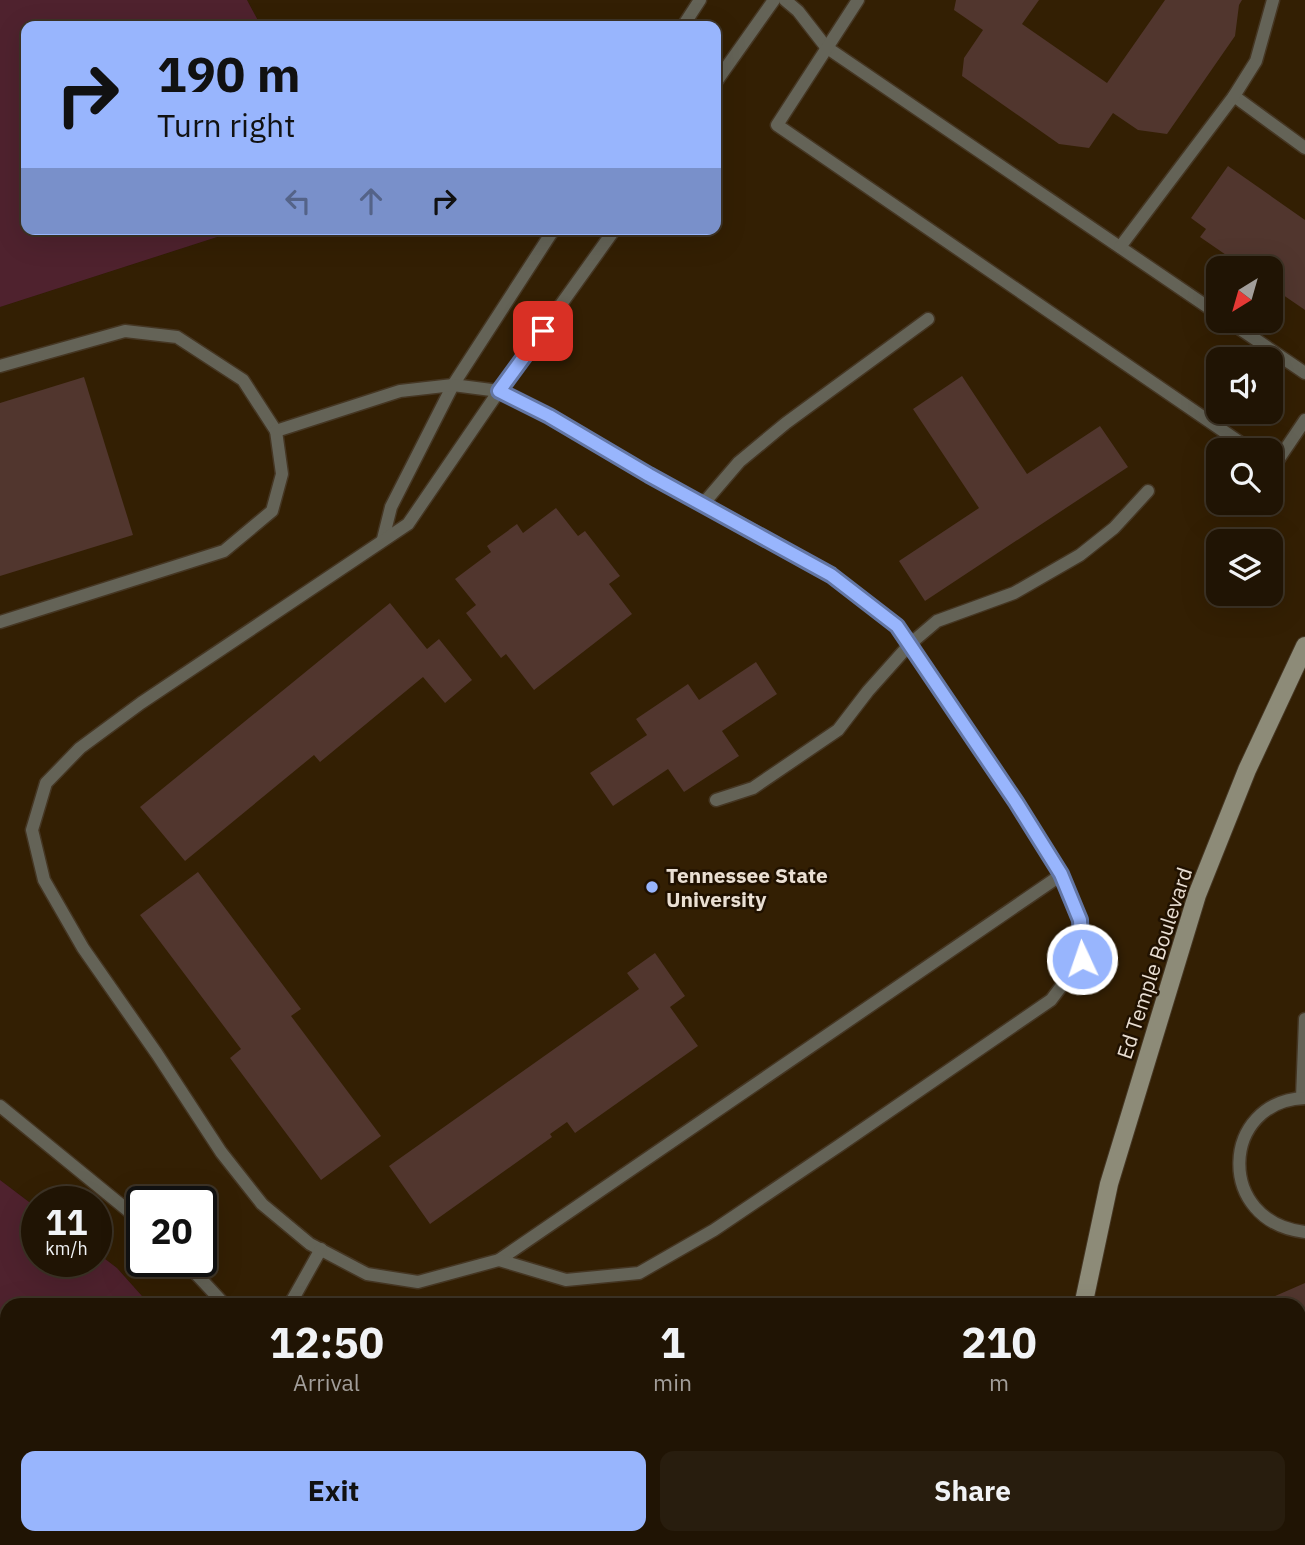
<!DOCTYPE html>
<style>
:root{--surface:#201404;--page:#281d0e;--text:#f1f3f6;--muted:#a29e9a;--line:#3d3326;--accent:#98b5fd}
body{margin:0;font-family:"IBM Plex Sans",sans-serif;background:var(--page);color:var(--text);height:100vh;display:flex;flex-direction:column;font-size:26px;white-space:nowrap}
*{box-sizing:border-box;margin:0}
p{font-size:23px;color:var(--muted)}
.icon{flex:none;width:38px;height:38px;fill:none;stroke:currentColor;stroke-width:2;stroke-linecap:round;stroke-linejoin:round}
.map{position:relative;flex:1;overflow:hidden}
.side{position:absolute;left:0px;top:1298px;width:1306px;height:247px;display:flex;flex-direction:column;background:var(--surface);border-radius:21px 21px 0 0;box-shadow:0 7px 28px #0002,0 0 0 2px var(--line)}
.side>*{flex:none}
.top-card{position:absolute;left:21px;top:21px;width:700px;height:214px;border-radius:14px;box-shadow:0 7px 28px #0002,0 0 0 2px var(--line);background:#98b5fd;color:#111;overflow:hidden}
.needle{width:46px;rotate:217deg}
.buttons{position:absolute;left:1206px;top:256px;display:grid;gap:14px}
.buttons a{display:grid;place-items:center;width:77px;height:77px;border-radius:14px;background:var(--surface);box-shadow:0 7px 28px #0002,0 0 0 2px var(--line);font-size:35px}
.speed{position:absolute;left:21px;top:1186px;display:flex;gap:14px;font-size:35px;font-weight:700;text-align:center}
.speed>*{display:grid;place-content:center;width:91px;height:91px;border-radius:50%;background:var(--surface);box-shadow:0 7px 28px #0002,0 0 0 2px var(--line);line-height:1}
.speed small{font-size:18px;font-weight:400}
.speed .limit{border:4px solid #111;border-radius:10px;background:#fff;color:#111}
.pin{position:absolute;display:grid;place-items:center;width:60px;height:60px;color:#fff;margin:-30px;border-radius:14px;box-shadow:0 4px 10px #0006}
.me{position:absolute;width:77px;margin:-38px;rotate:357deg;stroke-linejoin:round;filter:drop-shadow(0 0 5px #0008)}
.turn{display:flex;align-items:center;gap:24px;height:147px;padding:0 21px;font-size:32px}
.turn .icon{width:91px;height:91px;stroke-width:2.5}
.turn b{display:block;font-size:49px;line-height:60px}
.lanes{display:flex;align-items:center;height:66px;padding:0 21px;background:#0003;justify-content:center;gap:35px;direction:ltr}
.lanes .off{opacity:.35}
.eta{display:flex;justify-content:space-evenly;align-items:center;height:119px;text-align:center}
.eta b{font-size:42px;font-weight:700;line-height:49px}
.cta{display:flex;gap:14px;margin-top:auto;padding:14px 21px}
.cta a{flex:1;height:80px;border-radius:14px;background:var(--accent);color:#111;font-size:28px;font-weight:700;line-height:80px;text-align:center}
.cta a+a{background:var(--page);color:var(--text)}
.map>svg:first-child{display:block}
.built{fill:#331f03;fill-rule:evenodd}
.green{fill:#4f222e}
.building{fill:#51362e}
.lines{fill:none;stroke-linecap:round;stroke-linejoin:round}
.lane-casing{stroke:#453623;stroke-width:15}
.secondary-casing{stroke:#453623;stroke-width:20}
.lane{stroke:#646357;stroke-width:12}
.secondary{stroke:#8d8b78;stroke-width:18}
.route-casing{stroke:#6376a4;stroke-width:18}
.route{stroke:#98b5fd;stroke-width:12}
.poi-dot{fill:#98b5fd;stroke:#201100;stroke-width:2.5}
.labels{text-anchor:middle;dominant-baseline:central;stroke-width:5;stroke-linejoin:round;paint-order:stroke}
.poi-label{font-size:21px;font-weight:bold;fill:#eadfd3;stroke:#201100;text-anchor:start}
.street-label{font-size:21px;fill:#eadfd3;stroke:#201100}
</style>
<div class="map">
<svg width="1305" height="1545" viewBox="0 0 1305 1545">
<rect width="100%" height="100%" fill="#2a1a06"/>
<path class="built" d="M 247,0 L 1305,0 L 1305,1545 L 353,1545 L 349,1538 L 1298,1538 L 1298,1306 L 150,1305 L 117,1268 L 96,1252 L 96,1202 L 37,1202 L 37,1208 L 0,1180 L 0,307 L 242,229 L 716,229 L 716,26 L 261,26 ZM 1218,268 L 1270,268 L 1270,320 L 1218,320 ZM 1218,359 L 1270,359 L 1270,411 L 1218,411 ZM 1218,450 L 1270,450 L 1270,502 L 1218,502 ZM 1218,541 L 1270,541 L 1270,593 L 1218,593 ZM 142,1202 L 201,1202 L 201,1262 L 142,1262 Z"/>
<g class="green">
<polygon points="0,0 247,0 261,26 26,26 26,229 242,229 0,307"/>
<polygon points="0,1180 37,1208 37,1262 96,1262 96,1252 117,1268 150,1305 7,1306 7,1538 349,1538 353,1545 0,1545"/>
</g>
<g class="building">
<polygon points="956,0 1039,0 1022,24 1107,83 1165,0 1242,0 1239,5 1235,36 1167,134 1138,130 1113,113 1089,148 1059,144 962,76 964,58 983,30 954,10"/>
<polygon points="1228,166 1305,220 1305,310 1270,286 1270,268 1245,268 1200,237 1206,229 1191,218"/>
<polygon points="962,376 1027,474 1100,426 1128,467 925,601 899,561 979,508 913,409"/>
<polygon points="84,377 133,535 0,576 0,403"/>
<polygon points="556,508 578,536 585,531 620,576 609,584 632,614 534,690 506,654 501,658 466,613 476,605 455,579 491,552 487,546 517,524 523,533"/>
<polygon points="390,603 427,649 439,639 472,680 445,703 423,677 320,762 314,755 185,861 140,807"/>
<polygon points="756,662 777,694 722,731 739,756 684,792 668,769 613,806 590,773 647,735 636,719 688,684 699,700"/>
<polygon points="198,872 301,1009 291,1016 381,1136 321,1180 230,1058 241,1049 140,915"/>
<polygon points="655,953 685,996 670,1007 698,1046 575,1133 567,1122 550,1134 552,1137 430,1224 389,1166 639,989 627,973"/>
<polygon points="1305,1283 1305,1346 1298,1349 1298,1306 1271,1306 1268,1299"/>
<polygon points="626,1538 742,1538 746,1545 630,1545"/>
</g>
<g class="lines">
<g class="lane-casing">
<g id="lane">
<polyline points="785,0 798,11 826,47 1218,314"/>
<polyline points="858,0 777,125 1251,450"/>
<polyline points="683,26 700,0"/>
<polyline points="716,82 774,0"/>
<polyline points="1234,96 1305,148"/>
<polyline points="1120,247 1234,96 1256,61 1273,0"/>
<polyline points="1227,320 1305,373"/>
<polyline points="0,366 125,331 177,337 243,380 276,431"/>
<polyline points="1270,463 1274,466 1305,420"/>
<polyline points="703,504 739,462 786,423 928,319"/>
<polyline points="383,539 391,507 453,385 554,229"/>
<polyline points="0,622 224,551 272,511 282,474 276,431 400,391 453,385 499,391 549,416 649,475 763,536 831,575 897,627 1016,802 1061,875 499,1260 418,1282 367,1274 310,1244 262,1204 221,1152 157,1054 83,948 44,880 32,830 46,783 80,748 141,703 408,524 499,391 615,229"/>
<polyline points="716,800 753,788 838,730 868,691 910,644 937,621 1014,593 1080,555 1114,528 1148,491"/>
<polyline points="1302,1098 1305,1019"/>
<path d="M 1305,1098 C 1220,1101 1215,1222 1305,1232"/>
<polyline points="0,1106 142,1222"/>
<polyline points="499,1260 566,1280 639,1273 714,1230 840,1145 1051,1000 1082,959 1080,920 1061,875"/>
<polyline points="185,1262 226,1306"/>
<polyline points="289,1306 321,1249"/>
<polyline points="400,1538 404,1545"/>
<polyline points="559,1545 577,1541 583,1545"/>
</g>
</g>
<g class="secondary-casing">
<g id="secondary">
<polyline points="1083,1306 1109,1184 1197,895 1247,770 1305,646"/>
<polyline points="1053,1545 1054,1538"/>
</g>
</g>
<use href="#lane" class="lane"/>
<use href="#secondary" class="secondary"/>
</g>
<g class="lines">
<g class="route-casing">
<polyline id="route" points="543,331 499,391 549,416 649,475 831,575 897,626 1016,802 1061,874 1080,920 1082,959"/>
</g>
<use href="#route" class="route"/>
</g>
<circle class="poi-dot" cx="652" cy="887" r="7"/>
<g class="labels">
<g class="poi-label">
<text x="666" y="875">Tennessee State<tspan x="666" dy="24">University</tspan></text>
</g>
<g class="street-label">
<text transform="translate(1154 963) rotate(-72)">Ed Temple Boulevard</text>
</g>
</g>
</svg>
<div class="buttons">
<a><svg class="needle" viewBox="-14 -14 28 28"><path d="M0-13l5 13h-10z" fill="#e53935"/><path d="M0 13l5-13h-10z" fill="#a29e9a"/></svg></a>
<a><svg class="icon" aria-label="sound" viewBox="0 0 24 24"><path d="M4 9h4l5-4v14l-5-4H4zM17 9q2 3 0 6"/></svg></a>
<a><svg class="icon" aria-label="search" viewBox="0 0 24 24"><circle cx="10" cy="10" r="6"/><path d="M15 15l6 6"/></svg></a>
<a><svg class="icon" aria-label="layers" viewBox="0 0 24 24"><path d="M12 4l9 5-9 5-9-5zM3 14l9 5 9-5"/></svg></a>
</div>
<div class="speed"><div>11<small>km/h</small></div><div class="limit">20</div></div>
<div class="pin" style="left:543px;top:331px;background:#d93025"><svg class="icon" aria-label="arrive" viewBox="0 0 24 24"><path d="M6 21V4h12l-3 4 3 4H6"/></svg></div>
<svg class="me" style="left:1082px;top:959px" viewBox="-20 -20 40 40"><circle r="17" fill="#98b5fd" stroke="#fff" stroke-width="3"/><path d="M0-11L8 9 0 5-8 9z" fill="#fff"/></svg>
<div class="top-card">
<div class="turn"><svg class="icon" aria-label="right" viewBox="0 0 24 24"><path d="M7 20v-9h11M14 6l5 5-5 5"/></svg><div><b>190 m</b>Turn right</div></div>
<div class="lanes"><svg class="icon off" aria-label="left" viewBox="0 0 24 24"><path d="M17 20v-9H6M10 6l-5 5 5 5"/></svg><svg class="icon off" aria-label="ahead" viewBox="0 0 24 24"><path d="M12 20V5M6 11l6-6 6 6"/></svg><svg class="icon" aria-label="right" viewBox="0 0 24 24"><path d="M7 20v-9h11M14 6l5 5-5 5"/></svg></div>
</div>
<section class="side">
<div class="eta">
<div><b>12:50</b><p>Arrival</p></div>
<div><b>1</b><p>min</p></div>
<div><b>210</b><p>m</p></div>
</div>
<div class="cta"><a>Exit</a><a>Share</a></div>
</section>
</div>
